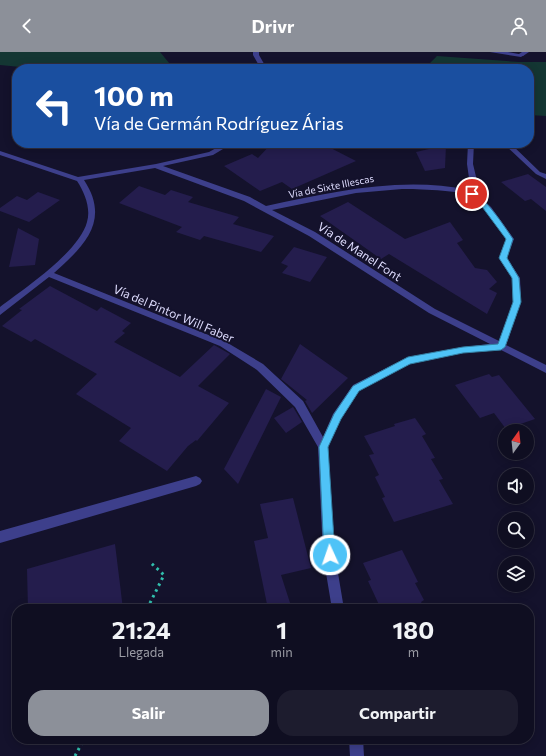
<!DOCTYPE html>
<html lang="es">
<meta charset="utf-8">
<style>
:root{--surface:#0f0e21;--page:#1d1c2e;--text:#f1f3f6;--muted:#9b9ca5;--line:#2f2e3f;--accent:#8c9099}
body{margin:0;font-family:Commissioner,sans-serif;background:var(--page);color:var(--text);height:100vh;display:flex;flex-direction:column;font-size:15px;white-space:nowrap}
*{box-sizing:border-box;margin:0}
p{font-size:13px;color:var(--muted)}
.icon{flex:none;width:22px;height:22px;fill:none;stroke:currentColor;stroke-width:2;stroke-linecap:round;stroke-linejoin:round}
.map{position:relative;flex:1;overflow:hidden}
.panel{position:absolute;left:12px;top:552px;width:522px;height:140px;display:flex;flex-direction:column;background:var(--surface);border-radius:16px;box-shadow:0 2px 10px #0003,0 0 0 1px var(--line)}
.panel>*{flex:none}
.top-card{position:absolute;left:12px;top:12px;width:522px;height:84px;border-radius:16px;box-shadow:0 2px 10px #0003,0 0 0 1px var(--line);background:#1a4fa0;color:#fff;overflow:hidden}
.needle{width:26px;rotate:15deg}
.buttons{position:absolute;left:498px;top:372px;display:grid;gap:8px}
.buttons a{display:grid;place-items:center;width:36px;height:36px;border-radius:50%;background:var(--surface);box-shadow:0 2px 10px #0003,0 0 0 1px var(--line);font-size:20px}
.pin{position:absolute;display:grid;place-items:center;width:34px;height:34px;color:#fff;margin:-17px;border:2px solid #fff;border-radius:50%;box-shadow:0 1px 4px #0007}
.me{position:absolute;width:44px;margin:-22px;rotate:357deg;stroke-linejoin:round;filter:drop-shadow(0 0 3px #0008)}
.turn{display:flex;align-items:center;gap:14px;height:84px;padding:0 16px;font-size:18px}
.turn .icon{width:52px;height:52px;stroke-width:2.5}
.turn b{display:block;font-size:28px;line-height:34px}
.eta{display:flex;justify-content:space-evenly;align-items:center;height:68px;text-align:center}
.eta b{font-size:24px;font-weight:700;line-height:28px}
.button{display:flex;gap:8px;margin-top:auto;padding:8px 16px}
.button a{flex:1;height:46px;border-radius:16px;background:var(--accent);color:#fff;font-size:16px;font-weight:700;line-height:46px;text-align:center}
.button a+a{background:var(--page);color:var(--text)}
header{display:flex;justify-content:space-between;align-items:center;height:52px;padding:0 16px;background:var(--accent);color:#fff;font-size:18px;font-weight:700}
.map>svg:first-child{display:block}
.green{fill:#143633}
.building{fill:#241d4d}
.lines{fill:none;stroke-linecap:round;stroke-linejoin:round}
.path{stroke:#31bfad;stroke-width:3;stroke-dasharray:2.5 4;stroke-linecap:butt}
.service{fill:#3d3f8b;fill-rule:evenodd}
.minor{fill:#3d3f8b;fill-rule:evenodd}
.route{fill:#4fc3f7;stroke:#337fa1}
.labels{text-anchor:middle;dominant-baseline:central;stroke-width:4;stroke-linejoin:round;paint-order:stroke}
.far-street-label{font-size:10px;fill:#dfddff;stroke:#14122c}
.street-label{font-size:12px;fill:#dfddff;stroke:#14122c}
</style>
<header><svg class="icon" aria-label="back" viewBox="0 0 24 24"><path d="M15 5l-7 7 7 7"/></svg>Drivr<svg class="icon" aria-label="person" viewBox="0 0 24 24"><circle cx="12" cy="8" r="4"/><path d="M4 21q1-7 8-7t8 7"/></svg></header>
<div class="map">
<svg width="546" height="704" viewBox="0 0 546 704">
<rect width="100%" height="100%" fill="#14122c"/>
<g class="green">
<polygon points="0,0 160,0 174,17 41,17 0,13"/>
<polygon points="437,4 519,10 546,10 546,64 529,63 529,17 392,17 426,15"/>
</g>
<g class="building">
<polygon points="272,91 321,91 356,109 292,137 282,130 260,139 224,114 252,102 258,106"/>
<polygon points="446,93 445,116 425,119 416,100"/>
<polygon points="528,122 546,135 546,159 531,147 525,149 501,130"/>
<polygon points="139,134 165,143 171,138 193,145 188,150 239,165 233,172 274,184 261,200 204,184 200,188 176,180 182,175 119,151"/>
<polygon points="38,140 60,148 29,170 0,159 0,156 17,144 27,148"/>
<polygon points="348,150 405,187 450,170 463,188 457,191 475,216 487,218 497,230 489,237 497,241 487,262 389,202 381,207 320,164"/>
<polygon points="18,176 39,187 35,213 9,215"/>
<polygon points="294,195 327,205 310,230 282,221 288,214 281,211"/>
<polygon points="50,234 97,259 101,255 131,271 122,279 125,281 114,290 180,325 214,293 230,302 198,334 229,351 197,389 196,388 188,394 167,419 119,389 131,376 76,342 97,322 35,287 31,290 2,274 22,258 19,257"/>
<polygon points="300,292 348,326 312,361 305,349 307,348 281,327"/>
<polygon points="489,322 492,325 499,323 535,367 506,377 494,361 480,366 455,333"/>
<polygon points="266,337 281,345 238,432 224,417"/>
<polygon points="293,355 302,370 286,381 274,366"/>
<polygon points="415,366 426,382 422,384 435,406 431,407 443,427 439,428 453,452 394,470 382,446 385,445 375,425 379,423 369,403 374,402 364,384 395,374 394,372"/>
<polygon points="293,446 311,516 281,523 292,557 268,557 254,489 268,486 260,452"/>
<polygon points="115,492 123,557 28,557 27,517"/>
<polygon points="402,498 418,530 415,531 424,548 421,550 425,557 381,557 368,529 371,528 363,511"/>
</g>
<g class="lines">
<g class="path">
<polyline points="147,557 164,523 151,511"/>
<polyline points="75,704 84,687"/>
</g>
<g class="service">
<polygon points="522,0 529,0 523,4 519,4 519,2"/>
<polygon points="196,424 200,426 202,429 200,432 196,434 0,491 0,479"/>
</g>
<g class="minor">
<polygon points="253,0 259,0 259,3 267,17 261,17 253,3"/>
<polygon points="490,0 508,0 524,3 521,5"/>
<path d="M 225,91 L 233,91 L 213,103 L 163,114 L 250,145 L 266,154 C 333,140 401,124 469,138 L 470,133 L 467,112 L 468,91 L 474,91 L 473,112 L 478,133 L 476,141 L 491,155 L 514,187 L 507,206 L 520,226 L 521,250 L 506,293 L 546,313 L 546,321 L 501,298 L 463,301 L 410,312 L 359,339 L 341,367 L 328,395 L 335,503 L 344,557 L 332,557 L 323,503 L 318,395 L 295,355 L 257,318 L 220,294 L 49,225 L 0,263 L 0,255 C 25,236 79,200 87,170 C 91,157 85,141 77,129 L 0,103 L 0,99 L 78,125 L 156,112 L 209,100 ZM 155,116 L 244,149 L 309,184 L 429,261 L 490,292 L 463,295 L 408,305 L 353,333 L 333,362 L 323,385 L 303,349 L 263,312 L 226,290 L 54,221 C 84,194 111,169 84,128 ZM 402,137 C 416,137 460,138 470,144 C 487,153 496,172 506,187 L 499,206 L 512,226 L 513,250 L 499,289 L 435,257 L 315,180 L 272,158 L 356,141 Z"/>
<polygon points="503,91 510,91 540,120 546,122 546,127 536,122"/>
<polygon points="349,687 363,687 364,704 350,704"/>
</g>
</g>
<path class="route" d="M 470,141 C 482,139 506,177 513,187 L 507,206 L 519,226 L 521,250 L 505,295 L 501,298 L 463,301 L 410,312 L 359,339 L 341,367 L 328,395 L 335,503 L 333,507 L 330,508 L 326,507 L 324,503 L 319,395 L 334,362 L 353,334 L 408,305 L 463,295 L 498,292 L 513,250 L 512,226 L 499,206 L 506,187 L 480,152 L 470,143 Z"/>
<g class="labels">
<g class="far-street-label">
<text transform="translate(331 134) rotate(-11)">Vía de Sixte Illescas</text>
</g>
<g class="street-label">
<text transform="translate(360 199) rotate(33)">Vía de Manel Font</text>
<text transform="translate(174 261) rotate(23)">Vía del Pintor Will Faber</text>
</g>
</g>
</svg>
<div class="buttons">
<a><svg class="needle" viewBox="-14 -14 28 28"><path d="M0-13l5 13h-10z" fill="#e53935"/><path d="M0 13l5-13h-10z" fill="#9b9ca5"/></svg></a>
<a><svg class="icon" aria-label="sound" viewBox="0 0 24 24"><path d="M4 9h4l5-4v14l-5-4H4zM17 9q2 3 0 6"/></svg></a>
<a><svg class="icon" aria-label="search" viewBox="0 0 24 24"><circle cx="10" cy="10" r="6"/><path d="M15 15l6 6"/></svg></a>
<a><svg class="icon" aria-label="layers" viewBox="0 0 24 24"><path d="M12 4l9 5-9 5-9-5zM3 14l9 5 9-5"/></svg></a>
</div>
<div class="pin" style="left:472px;top:142px;background:#d93025"><svg class="icon" aria-label="arrive" viewBox="0 0 24 24"><path d="M6 21V4h12l-3 4 3 4H6"/></svg></div>
<svg class="me" style="left:330px;top:503px" viewBox="-20 -20 40 40"><circle r="17" fill="#4fc3f7" stroke="#fff" stroke-width="3"/><path d="M0-11L8 9 0 5-8 9z" fill="#fff"/></svg>
<div class="top-card">
<div class="turn"><svg class="icon" aria-label="left" viewBox="0 0 24 24"><path d="M17 20v-9H6M10 6l-5 5 5 5"/></svg><div><b>100 m</b>Vía de Germán Rodríguez Árias</div></div>
</div>
<section class="panel">
<div class="eta">
<div><b>21:24</b><p>Llegada</p></div>
<div><b>1</b><p>min</p></div>
<div><b>180</b><p>m</p></div>
</div>
<div class="button"><a>Salir</a><a>Compartir</a></div>
</section>
</div>
